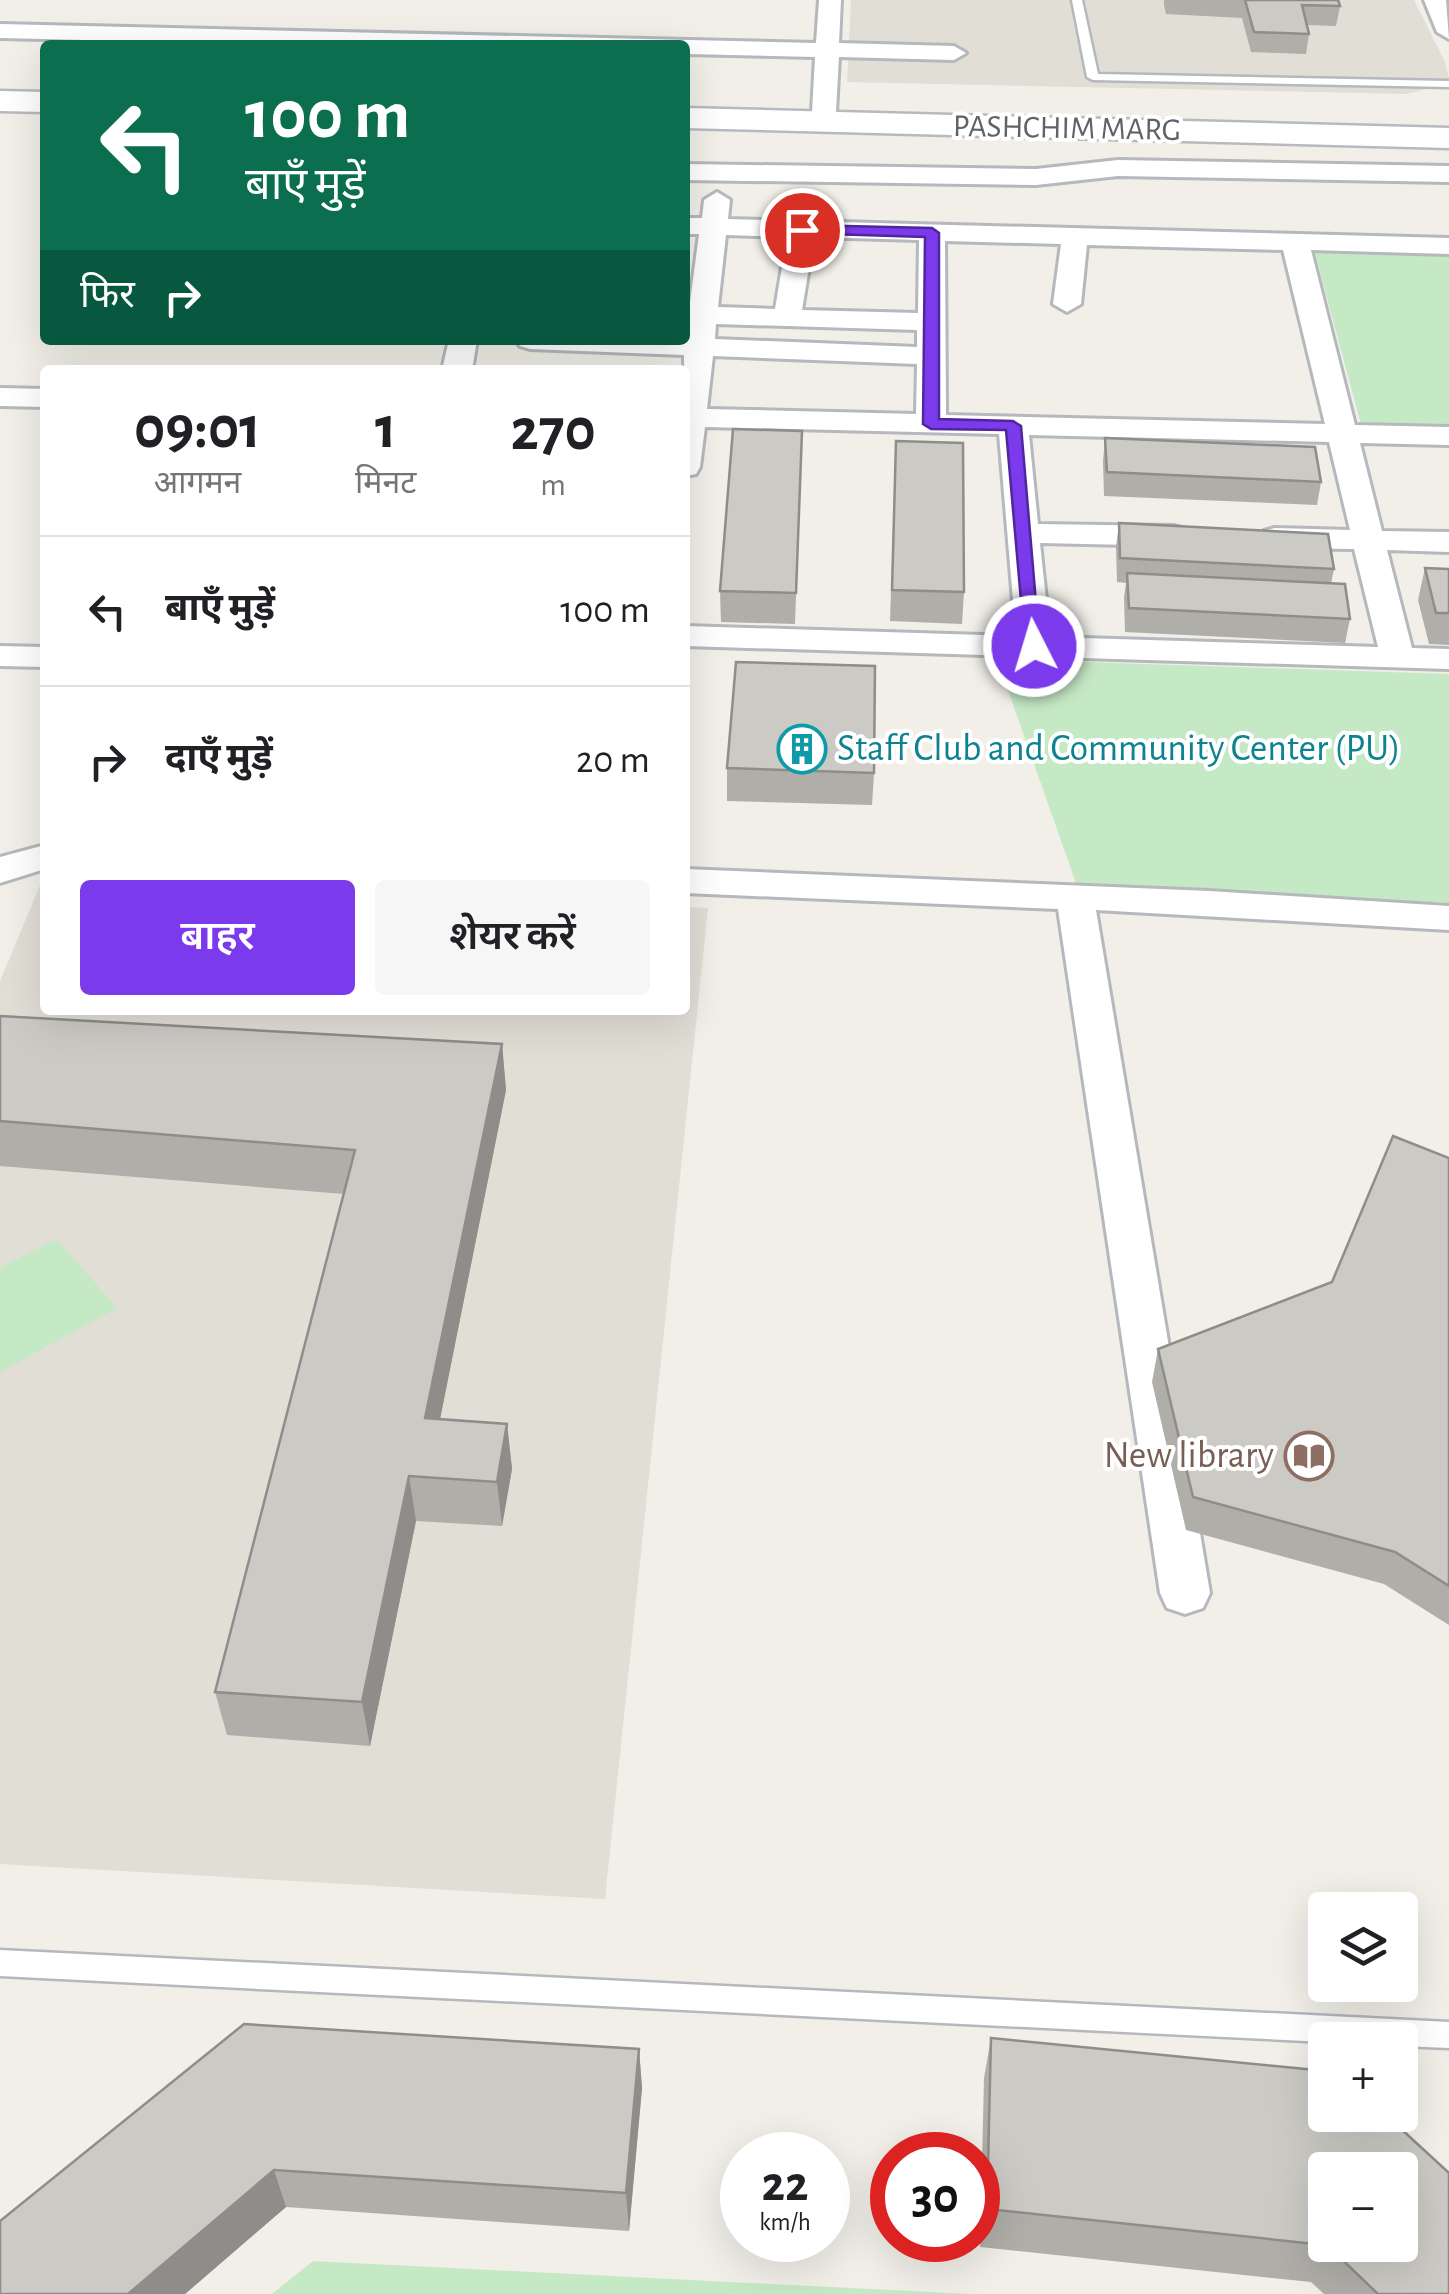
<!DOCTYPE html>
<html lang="hi">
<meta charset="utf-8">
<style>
:root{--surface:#fff;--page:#f6f6f6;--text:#202124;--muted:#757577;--line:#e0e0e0;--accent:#7c3aed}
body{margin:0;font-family:"Alegreya Sans","Noto Sans Devanagari",sans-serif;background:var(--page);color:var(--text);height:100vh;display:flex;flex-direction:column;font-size:38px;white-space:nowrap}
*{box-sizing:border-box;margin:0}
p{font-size:32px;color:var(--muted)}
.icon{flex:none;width:55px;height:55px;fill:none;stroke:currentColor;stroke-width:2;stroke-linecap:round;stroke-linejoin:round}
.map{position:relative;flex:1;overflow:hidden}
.details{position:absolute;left:40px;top:365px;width:650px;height:650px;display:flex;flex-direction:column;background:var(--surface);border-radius:10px;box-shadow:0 10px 40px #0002}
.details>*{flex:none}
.hud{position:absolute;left:40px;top:40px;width:650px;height:305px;border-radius:10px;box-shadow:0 10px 40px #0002;background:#0b6e4f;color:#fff;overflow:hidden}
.controls{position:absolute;left:1308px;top:1892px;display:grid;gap:20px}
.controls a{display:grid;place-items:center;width:110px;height:110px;border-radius:10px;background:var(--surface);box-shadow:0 10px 40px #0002;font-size:50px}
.speed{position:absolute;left:720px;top:2132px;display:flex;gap:20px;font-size:50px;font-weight:700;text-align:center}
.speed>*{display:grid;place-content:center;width:130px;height:130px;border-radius:50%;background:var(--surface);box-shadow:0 10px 40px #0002;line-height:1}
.speed small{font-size:25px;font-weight:400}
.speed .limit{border:15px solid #d22;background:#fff;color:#111}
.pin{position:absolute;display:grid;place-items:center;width:85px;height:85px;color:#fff;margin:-42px;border:5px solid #fff;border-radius:50%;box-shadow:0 2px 10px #0007}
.me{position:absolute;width:110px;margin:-55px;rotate:355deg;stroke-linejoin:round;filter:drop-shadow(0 0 8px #0008)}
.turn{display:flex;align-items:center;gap:35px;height:210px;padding:0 40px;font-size:45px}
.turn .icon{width:130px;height:130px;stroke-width:2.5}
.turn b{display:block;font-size:70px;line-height:85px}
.then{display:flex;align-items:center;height:95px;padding:0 40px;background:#0003;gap:20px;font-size:38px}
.eta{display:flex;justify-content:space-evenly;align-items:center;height:170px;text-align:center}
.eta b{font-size:60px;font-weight:600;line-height:70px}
.button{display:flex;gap:20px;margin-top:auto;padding:20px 40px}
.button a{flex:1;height:115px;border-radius:10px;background:var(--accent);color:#fff;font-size:40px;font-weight:600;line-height:115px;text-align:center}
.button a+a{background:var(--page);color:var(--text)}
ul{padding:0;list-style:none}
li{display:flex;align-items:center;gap:30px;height:150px;padding:0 40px;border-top:2px solid var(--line)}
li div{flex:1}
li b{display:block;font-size:38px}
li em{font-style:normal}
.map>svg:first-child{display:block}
.education{fill:#e1ded6}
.green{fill:#c5e8c5}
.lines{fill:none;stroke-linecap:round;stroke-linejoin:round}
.service-casing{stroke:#b5b8bc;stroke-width:5}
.minor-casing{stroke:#b5b8bc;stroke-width:6}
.secondary-casing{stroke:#b6babf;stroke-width:5}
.service{fill:#fff;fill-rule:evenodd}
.minor{fill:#fff;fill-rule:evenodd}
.secondary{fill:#fff;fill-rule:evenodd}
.wall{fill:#afaea9}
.shaded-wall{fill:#8f8d8a}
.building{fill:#cccac5;stroke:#8f8d8a;stroke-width:2.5}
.route{fill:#7c3aed;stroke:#51269a;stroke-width:2.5}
.labels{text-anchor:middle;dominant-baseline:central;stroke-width:8;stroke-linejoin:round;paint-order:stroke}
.far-street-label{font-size:32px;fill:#5f6368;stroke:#fff}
.culture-label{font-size:38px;fill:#0d838f;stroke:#fff;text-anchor:start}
.education-label{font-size:38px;fill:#785e54;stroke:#fff;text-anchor:end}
</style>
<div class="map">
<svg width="1449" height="2294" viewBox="0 0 1449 2294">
<rect width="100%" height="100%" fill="#f1efe8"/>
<g class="education">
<polygon points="851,0 1414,0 1445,62 1449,78 1443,85 1406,94 847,82"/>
<polygon points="43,878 45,1010 685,1010 685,907 708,908 605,1899 0,1864 0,981"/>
</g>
<g class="green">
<polygon points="1314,250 1449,253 1449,430 1362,428"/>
<polygon points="997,659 1449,674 1449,903 1076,883"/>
<polygon points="56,1239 117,1308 0,1372 0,1268"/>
<polygon points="313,2261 970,2294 272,2294"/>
</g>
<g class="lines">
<g class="service-casing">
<g id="service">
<polygon points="1072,0 1082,0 1098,74 1449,81 1449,87 1093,80 1087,77"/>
<polygon points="0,1950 1449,2022 1449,2048 1400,2046 1400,2040 1325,2042 0,1976"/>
</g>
</g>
<g class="minor-casing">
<g id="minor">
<polygon points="819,0 841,0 839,43 954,46 966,53 954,60 839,57 836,112 824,119 812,112 815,57 685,54 685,45 302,45 0,38 0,24 816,43"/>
<polygon points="1424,0 1446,0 1449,39 1437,32"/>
<polygon points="1118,160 1449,166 1449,182 1118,176 1036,185 685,180 685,164 1036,169"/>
<path d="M 717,192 L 730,200 L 728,219 L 1449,238 L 1449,254 L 1311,250 L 1355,425 L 1449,427 L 1449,445 L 1360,443 L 1382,531 L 1449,532 L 1449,552 L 1387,550 L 1412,648 L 1449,649 L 1449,669 L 685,646 L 685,626 L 1016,636 L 999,434 L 705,427 L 700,467 L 696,474 L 685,476 L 684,355 L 530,349 L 520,346 L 516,340 L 685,340 L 699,234 L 685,234 L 685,218 L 702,218 L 704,200 ZM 726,235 L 787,237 L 775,309 L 718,307 ZM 814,237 L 919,240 L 918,313 L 802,310 ZM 945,241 L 1061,244 L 1053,304 L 1067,312 L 1081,304 L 1087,245 L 1283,250 L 1325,424 L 946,415 ZM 716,324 L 917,330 L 917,347 L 715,339 ZM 713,356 L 917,364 L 916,414 L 707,409 ZM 1029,435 L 1329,442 L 1350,530 L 1275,528 L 1264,531 L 1259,538 L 1264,545 L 1275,548 L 1354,549 L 1378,647 L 1050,637 L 1040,543 L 1174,546 L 1185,543 L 1190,536 L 1185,529 L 1174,526 L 1038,524 Z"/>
<polygon points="449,340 477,340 472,370 442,370"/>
<polygon points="0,388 45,389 45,407 0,406"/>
<polygon points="0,646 45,647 45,667 0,666"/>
<polygon points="45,845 45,869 0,883 0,857"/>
<polygon points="685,869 1209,891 1449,906 1449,930 1096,910 1210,1593 1203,1608 1185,1614 1167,1608 1160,1593 1058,909 685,893"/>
</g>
</g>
<g class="secondary-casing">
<g id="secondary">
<polygon points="0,91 45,92 45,112 0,111"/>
<polygon points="685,108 1449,128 1449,148 685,128"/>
</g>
</g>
<use href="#service" class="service"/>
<use href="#minor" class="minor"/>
<use href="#secondary" class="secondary"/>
</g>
<g class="wall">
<polygon points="1164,0 1338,0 1340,6 1336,26 1307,25 1309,34 1306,54 1251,52 1242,18 1166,14 1164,5"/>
<polygon points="802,431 795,624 721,622 720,591"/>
<polygon points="1105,438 1321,482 1317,505 1104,496 1103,461"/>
<polygon points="895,471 964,592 962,624 890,621"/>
<polygon points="1119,523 1334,569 1331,584 1350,619 1345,643 1125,632 1124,597 1126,583 1117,582 1116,547"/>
<polygon points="1425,568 1449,569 1449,645 1429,644 1418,600"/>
<polygon points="727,768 874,773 872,805 727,801"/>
<polygon points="0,1016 502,1044 506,1090 440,1419 507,1424 512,1469 502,1526 416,1521 370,1746 227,1735 215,1692 344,1194 0,1166"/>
<polygon points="1449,1158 1449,1625 1384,1584 1186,1530 1152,1382 1158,1349 1332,1282"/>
<polygon points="244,2024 639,2049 642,2088 629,2231 286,2207 185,2294"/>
<polygon points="991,2038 1449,2294 1324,2294 1311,2282 980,2247 984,2078"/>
</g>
<g class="shaded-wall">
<polygon points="502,1044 506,1090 431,1464 425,1418"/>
<polygon points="507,1424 512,1469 502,1526 497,1482"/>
<polygon points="409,1476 416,1521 370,1746 362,1702"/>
<polygon points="639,2049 642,2088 629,2231 626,2193"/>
<polygon points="274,2170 286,2207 185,2294 128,2294"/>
</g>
<g class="building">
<polygon points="1245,0 1338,0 1340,6 1302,5 1309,34 1254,32"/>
<polygon points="733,429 802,431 796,593 720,591"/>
<polygon points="1105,438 1315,447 1321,482 1107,472"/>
<polygon points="896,441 963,443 964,592 892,590"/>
<polygon points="1119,523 1328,534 1334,569 1120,558"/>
<polygon points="1425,568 1449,569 1449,613 1436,613"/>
<polygon points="1127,573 1345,584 1350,619 1129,608"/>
<polygon points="736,662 875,666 874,773 727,768"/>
<polygon points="0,1016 502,1044 425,1418 507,1424 497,1482 409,1476 362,1702 215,1692 355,1150 0,1121"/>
<polygon points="1393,1136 1449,1158 1449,1586 1395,1552 1193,1497 1158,1349 1332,1282"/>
<polygon points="244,2024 639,2049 626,2193 274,2170 128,2294 0,2294 0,2221"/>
<polygon points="991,2038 1325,2071 1325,2115 1386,2115 1449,2173 1449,2294 1378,2294 1327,2245 1400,2245 1400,2170 1325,2170 1325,2245 987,2209"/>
</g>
<polygon class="route" points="802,225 932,228 939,233 939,419 1013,421 1021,426 1040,650 1034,652 1025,646 1006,430 931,429 923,424 925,237 797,233 797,226"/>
<defs>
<g id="building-ring" transform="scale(2.5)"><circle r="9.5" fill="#fff" stroke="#0f9aa8" stroke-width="1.5"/><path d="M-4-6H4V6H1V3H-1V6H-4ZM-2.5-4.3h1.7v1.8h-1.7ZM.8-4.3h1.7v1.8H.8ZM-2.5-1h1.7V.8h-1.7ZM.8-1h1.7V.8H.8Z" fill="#0f9aa8"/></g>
<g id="library-ring" transform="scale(2.5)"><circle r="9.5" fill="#fff" stroke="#8d6e63" stroke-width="1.5"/><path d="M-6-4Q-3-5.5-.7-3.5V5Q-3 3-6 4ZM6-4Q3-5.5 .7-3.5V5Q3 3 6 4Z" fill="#8d6e63"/></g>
</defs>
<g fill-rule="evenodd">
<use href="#building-ring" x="802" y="749"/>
<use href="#library-ring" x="1309" y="1456"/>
</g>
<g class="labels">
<g class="far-street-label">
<text transform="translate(1067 128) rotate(1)">PASHCHIM MARG</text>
</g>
<g class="culture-label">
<text x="837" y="749">Staff Club and Community Center (PU)</text>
</g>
<g class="education-label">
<text x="1274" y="1456">New library</text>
</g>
</g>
</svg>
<div class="controls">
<a><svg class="icon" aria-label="layers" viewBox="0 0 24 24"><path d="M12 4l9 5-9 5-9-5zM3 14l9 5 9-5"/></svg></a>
<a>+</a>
<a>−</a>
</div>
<div class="speed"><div>22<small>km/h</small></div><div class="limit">30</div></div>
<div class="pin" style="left:802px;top:230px;background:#d93025"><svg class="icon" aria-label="arrive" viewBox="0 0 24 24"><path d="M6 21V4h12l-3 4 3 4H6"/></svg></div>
<svg class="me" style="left:1034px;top:646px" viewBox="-20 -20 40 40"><circle r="17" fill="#7c3aed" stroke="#fff" stroke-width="3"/><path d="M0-11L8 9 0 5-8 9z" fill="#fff"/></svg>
<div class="hud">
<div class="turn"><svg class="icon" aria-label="left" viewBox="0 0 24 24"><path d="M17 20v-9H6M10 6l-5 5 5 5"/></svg><div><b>100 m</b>बाएँ मुड़ें</div></div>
<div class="then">फिर<svg class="icon" aria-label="right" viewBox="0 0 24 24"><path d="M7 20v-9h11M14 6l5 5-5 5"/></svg></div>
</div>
<section class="details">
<div class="eta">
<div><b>09:01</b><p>आगमन</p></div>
<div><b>1</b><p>मिनट</p></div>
<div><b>270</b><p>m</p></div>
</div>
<ul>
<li><svg class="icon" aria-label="left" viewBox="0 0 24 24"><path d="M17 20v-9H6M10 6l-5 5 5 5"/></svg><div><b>बाएँ मुड़ें</b></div><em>100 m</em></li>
<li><svg class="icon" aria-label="right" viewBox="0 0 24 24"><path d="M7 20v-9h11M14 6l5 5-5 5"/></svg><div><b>दाएँ मुड़ें</b></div><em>20 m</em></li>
</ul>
<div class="button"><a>बाहर</a><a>शेयर करें</a></div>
</section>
</div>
